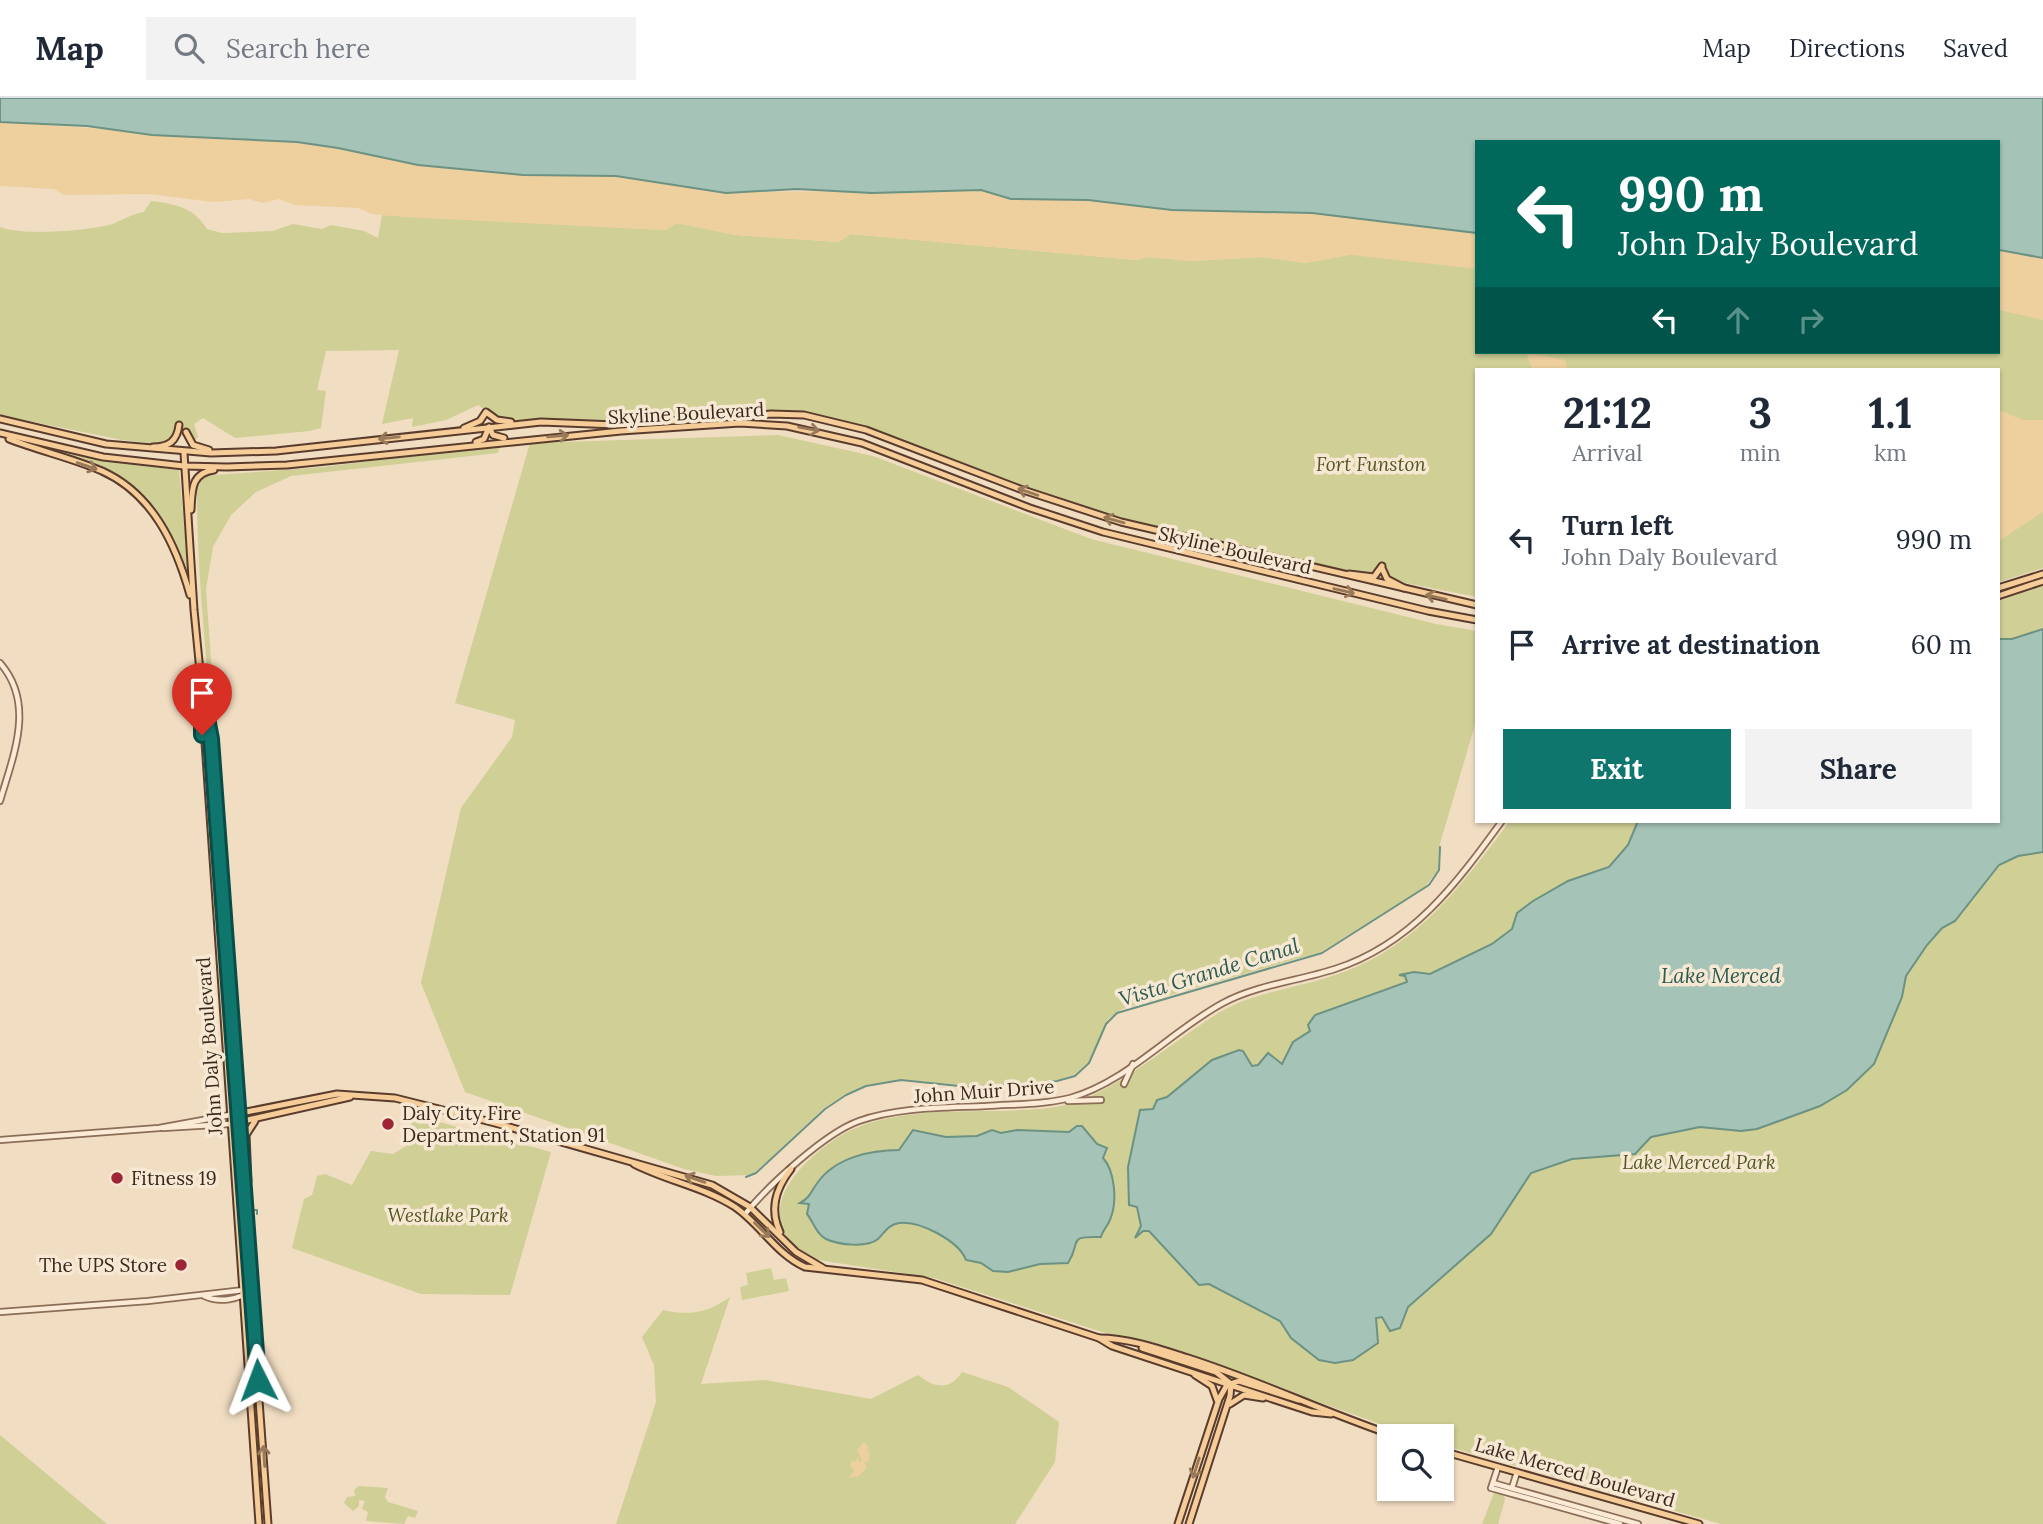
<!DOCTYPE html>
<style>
:root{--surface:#fff;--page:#f2f2f3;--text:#1f2937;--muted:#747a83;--line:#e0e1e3;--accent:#0f766e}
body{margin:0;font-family:Lora,serif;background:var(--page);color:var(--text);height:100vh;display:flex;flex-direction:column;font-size:26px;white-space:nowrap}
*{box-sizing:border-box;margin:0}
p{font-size:23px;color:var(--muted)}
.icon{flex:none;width:38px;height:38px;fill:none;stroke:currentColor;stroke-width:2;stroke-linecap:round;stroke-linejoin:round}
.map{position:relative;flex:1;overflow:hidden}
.drawer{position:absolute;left:1475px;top:270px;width:525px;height:455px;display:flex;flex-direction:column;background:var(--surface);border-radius:0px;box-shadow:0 2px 5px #0004}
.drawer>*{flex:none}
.guide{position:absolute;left:1475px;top:42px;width:525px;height:214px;border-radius:0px;box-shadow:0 2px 5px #0004;background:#00695c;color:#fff;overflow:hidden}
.controls{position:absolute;left:1377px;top:1326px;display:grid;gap:14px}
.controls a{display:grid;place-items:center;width:77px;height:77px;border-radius:0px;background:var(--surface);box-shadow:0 2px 5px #0004;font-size:35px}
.pin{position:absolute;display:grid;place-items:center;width:60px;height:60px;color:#fff;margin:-72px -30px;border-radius:50% 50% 50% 0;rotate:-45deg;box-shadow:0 0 7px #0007}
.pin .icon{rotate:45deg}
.me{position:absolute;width:77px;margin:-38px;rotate:357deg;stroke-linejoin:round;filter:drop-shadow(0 0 5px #0008)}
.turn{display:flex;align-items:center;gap:24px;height:147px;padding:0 28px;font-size:32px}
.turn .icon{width:91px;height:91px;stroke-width:2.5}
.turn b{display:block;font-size:49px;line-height:60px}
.lanes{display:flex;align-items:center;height:66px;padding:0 28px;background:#0003;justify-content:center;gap:35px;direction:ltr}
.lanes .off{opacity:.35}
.eta{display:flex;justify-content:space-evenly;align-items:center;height:119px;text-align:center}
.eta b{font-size:42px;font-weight:800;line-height:49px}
.cta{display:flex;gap:14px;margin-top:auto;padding:14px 28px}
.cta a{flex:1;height:80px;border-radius:0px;background:var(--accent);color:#fff;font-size:28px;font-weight:800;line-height:80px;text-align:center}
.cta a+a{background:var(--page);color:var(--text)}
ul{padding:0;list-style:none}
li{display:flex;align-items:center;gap:21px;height:105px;padding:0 28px}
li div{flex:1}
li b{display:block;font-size:26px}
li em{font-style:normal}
header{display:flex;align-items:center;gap:42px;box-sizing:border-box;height:98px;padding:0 35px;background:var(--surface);border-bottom:2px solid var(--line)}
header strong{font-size:33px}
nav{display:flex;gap:38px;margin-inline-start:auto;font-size:24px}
.search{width:490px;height:63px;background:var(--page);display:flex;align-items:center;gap:18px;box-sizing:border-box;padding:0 24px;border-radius:0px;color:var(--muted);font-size:26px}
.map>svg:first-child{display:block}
.green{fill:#cfcf96}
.sand{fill:#eecf9e}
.water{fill:#a5c3b6;stroke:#6b9283;stroke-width:2}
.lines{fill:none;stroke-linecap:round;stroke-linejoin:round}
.stream{stroke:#6b9283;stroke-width:2}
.minor-casing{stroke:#8c6d58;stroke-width:8}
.major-casing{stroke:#593c2d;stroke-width:9}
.minor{stroke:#fbebd6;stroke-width:4.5}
.major{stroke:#f6cd98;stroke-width:5}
.oneway{stroke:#987a5a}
.route-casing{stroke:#0a4d48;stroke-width:18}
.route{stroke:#0f766e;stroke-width:12}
.poi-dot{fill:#9e2535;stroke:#f7e8d3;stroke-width:2.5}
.labels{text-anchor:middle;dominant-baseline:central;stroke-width:7;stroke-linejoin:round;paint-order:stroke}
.street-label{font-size:19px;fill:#3b281d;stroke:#f7e8d3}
.park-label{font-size:19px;font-style:italic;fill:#525823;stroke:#f7e8d3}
.poi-label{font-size:19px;fill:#3b281d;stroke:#f7e8d3;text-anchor:start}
.water-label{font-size:21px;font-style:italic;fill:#2c5b52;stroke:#f7e8d3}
</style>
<header>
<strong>Map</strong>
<div class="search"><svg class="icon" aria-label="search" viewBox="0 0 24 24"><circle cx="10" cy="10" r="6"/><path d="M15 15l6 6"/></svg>Search here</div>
<nav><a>Map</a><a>Directions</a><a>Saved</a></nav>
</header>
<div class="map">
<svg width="2043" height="1426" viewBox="0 0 2043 1426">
<rect width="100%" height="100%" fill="#f1ddc2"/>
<g class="green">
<path d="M 151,103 C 176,106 193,109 207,131 L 222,135 L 273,133 L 293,126 L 322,131 L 331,127 L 364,133 L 378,140 L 382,117 L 665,132 L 677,125 L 736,137 L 838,144 L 851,136 L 1136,162 L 1148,159 L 1191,163 L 1263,159 L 1306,165 L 1461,134 L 1477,135 L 1477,254 L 1998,254 L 1999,152 L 2043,160 L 2043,470 L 1999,484 L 1998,271 L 1477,271 L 1477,499 L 1340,472 L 1121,420 L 1006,383 L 921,350 L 920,353 L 886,339 L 792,316 L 616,327 L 528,325 L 500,323 L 478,307 L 446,322 L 412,329 L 413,320 L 382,326 L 399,252 L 326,253 L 317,292 L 326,293 L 321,330 L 310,333 L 235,340 L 203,320 L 194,326 L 198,339 L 194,343 L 190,338 L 174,337 L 158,346 L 122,342 L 0,317 L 0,129 C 22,138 85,133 109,127 C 120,124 130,116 144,114 Z"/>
<polygon points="778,337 873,358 1091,441 1436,526 1477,533 1477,620 1439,749 1438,772 1425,789 1321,854 1122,911 1108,921 1088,964 1074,977 1057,982 969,988 901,981 866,987 845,996 824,1010 752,1077 716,1078 684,1071 465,994 421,885 461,710 512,639 515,622 455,605 530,345"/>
<path d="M 500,347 L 498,355 L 291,378 L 256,394 L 231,417 L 213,449 L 206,491 L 219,675 L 216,673 C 209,576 196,482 197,385 L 202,378 L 323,369 Z"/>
<path d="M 60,355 L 179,372 L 190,494 C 181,454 165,412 129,388 C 109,374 83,366 60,355 Z"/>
<path d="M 2043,487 L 2043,1426 L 1721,1426 L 1442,1347 L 1442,1339 L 1417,1339 L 1214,1267 L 1099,1233 L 934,1180 L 812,1161 C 745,1123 795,1065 842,1037 C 902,1002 994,1020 1061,1008 C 1112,998 1174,942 1220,914 C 1254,894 1298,890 1335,877 C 1416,851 1461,788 1510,723 L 1998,723 L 1999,503 Z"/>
<polygon points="409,1016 551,1054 510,1197 421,1196 292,1150 304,1101 312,1097 317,1078 325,1076 352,1087 371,1053 393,1056 406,1048 413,1035"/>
<polygon points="771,1170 774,1182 786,1180 789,1193 742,1202 740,1189 748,1187 746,1175"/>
<path d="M 730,1199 L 701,1286 L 765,1282 L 871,1301 L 918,1277 C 934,1290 950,1293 962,1274 L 1008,1289 L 1059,1324 L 1055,1364 L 1015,1426 L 616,1426 L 656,1304 L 654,1267 L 642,1239 L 663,1212 C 689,1218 708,1215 730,1199 Z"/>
<polygon points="0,1337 107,1426 0,1426"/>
<polygon points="359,1388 388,1390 385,1399 388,1404 418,1413 415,1420 408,1418 404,1426 366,1423 368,1414 362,1411 365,1403 359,1402 359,1408 353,1413 344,1405 347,1399 355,1398 354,1392"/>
<polygon points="1494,1395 1502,1395 1505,1401 1498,1426 1482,1426"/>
</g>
<g class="sand">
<polygon points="0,24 297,44 338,50 418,67 523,77 616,78 714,94 981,92 1011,101 1088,102 1172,112 1312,115 1477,135 1477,171 1351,157 1306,165 1263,159 1191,163 1148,159 1136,162 851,136 838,144 736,137 677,125 665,132 403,119 371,116 359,110 295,107 279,101 262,105 249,101 213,104 149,96 64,97 54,91 0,88"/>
<polygon points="1998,152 2043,160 2043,222 1999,212"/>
<polygon points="1526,254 1565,262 1568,271 1532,271"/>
<polygon points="1999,312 2023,322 2043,322 2043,414 1999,443"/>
<polygon points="864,1344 869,1351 866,1355 870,1353 869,1363 864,1365 867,1369 859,1378 849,1380 854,1373 850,1368 852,1362 856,1364 857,1358 860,1364 862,1363 857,1352"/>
</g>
<g class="water">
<polygon points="0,0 2043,0 2043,160 1999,152 1998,44 1477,44 1477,135 1312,115 1172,112 1088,102 1011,101 981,92 872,95 797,91 726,95 616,78 523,77 418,67 338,50 297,44 152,37 87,28 0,24"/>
<polygon points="2043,531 2043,754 2018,758 1999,767 1955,823 1942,830 1927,847 1906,878 1902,899 1874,966 1847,992 1820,1008 1757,1031 1741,1033 1700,1029 1651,1039 1635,1056 1572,1061 1531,1075 1491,1136 1408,1209 1400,1230 1390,1233 1382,1219 1376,1220 1378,1245 1353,1262 1335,1265 1319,1262 1291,1240 1280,1223 1209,1186 1199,1187 1149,1133 1143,1133 1135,1140 1141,1128 1137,1109 1129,1107 1128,1069 1140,1012 1153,1011 1157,1002 1167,999 1212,962 1239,952 1243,953 1252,968 1258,967 1268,955 1282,966 1293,944 1310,933 1308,927 1315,917 1407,884 1405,878 1399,877 1414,874 1430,876 1492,846 1512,831 1517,815 1533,803 1568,783 1609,769 1628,747 1638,723 1998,723 1999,541 2012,541"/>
<path d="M 1077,1028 L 1082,1028 L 1097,1046 L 1107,1050 L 1103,1060 C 1115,1073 1117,1103 1111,1119 C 1109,1127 1103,1131 1101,1139 C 1066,1138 1082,1143 1068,1165 L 1040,1166 L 1008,1174 L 993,1173 L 981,1165 L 966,1162 C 959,1143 919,1122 899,1125 C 888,1127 885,1134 878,1141 C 867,1150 839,1147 826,1141 C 816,1136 813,1123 807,1116 L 809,1106 L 800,1105 C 811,1099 811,1093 818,1084 C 836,1059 872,1052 899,1052 L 913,1032 L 946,1039 L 977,1038 L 992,1032 L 1001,1035 L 1017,1032 L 1069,1034 Z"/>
</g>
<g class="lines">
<g class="stream">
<polyline points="746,1079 756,1075 825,1011 846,997 866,988 901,982 969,989 1057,983 1075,978 1089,965 1106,926 1117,915 1322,855 1429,787 1439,772 1440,749"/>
<polyline points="253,1112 257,1112 257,1116"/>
</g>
<g class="minor-casing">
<g id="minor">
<path d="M 0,565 C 36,606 13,658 0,703"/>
<polyline points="1124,986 1133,966"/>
<polyline points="1068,1003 1101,1002"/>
<polyline points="163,1030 230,1026"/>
<polyline points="0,1042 159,1030 230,1017"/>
<path d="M 745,1116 C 769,1087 825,1035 859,1023 C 899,1009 944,1010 986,1008 C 1013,1006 1043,1007 1070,1000 C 1127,984 1171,933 1223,905 C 1256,887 1298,883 1335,871 C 1412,846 1456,786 1502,723"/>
<path d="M 204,1198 C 219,1205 240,1202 251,1191"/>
<polyline points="0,1214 148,1203 244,1192"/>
<polyline points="1498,1369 1491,1390 1620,1426"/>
<polyline points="1493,1385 1638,1426"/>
<polyline points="1512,1390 1517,1374"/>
</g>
</g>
<g class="major-casing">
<g id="major">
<polyline points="0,321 106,346 211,355 276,353 541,324 616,327 771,316 804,317 866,332 1020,391 1121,424 1477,507"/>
<polyline points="489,329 493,337 504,340"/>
<polyline points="464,330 480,323 486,314 497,322 511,324"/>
<polyline points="186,334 193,347 209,352"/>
<polyline points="0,335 103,359 184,368 227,369 287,367 621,333 740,325 787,328 862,345 1030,410 1103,434 1428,513 1477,522"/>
<path d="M 9,341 C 40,353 72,360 102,373 C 153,396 176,447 190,497"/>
<polyline points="476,344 484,341 489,329"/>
<path d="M 153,349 C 169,349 177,343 179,327"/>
<polyline points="184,355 194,512 202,594 211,641 268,1426"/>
<path d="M 191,412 C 192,392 191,375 214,372"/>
<polyline points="1382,470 1387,481 1404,490"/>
<polyline points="1349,476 1374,479 1382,468"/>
<polyline points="1998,490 2043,476"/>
<polyline points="1998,498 2043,483"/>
<polyline points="202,601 259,1426"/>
<polyline points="236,1016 337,996 395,1000 495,1025 712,1087 750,1109 796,1154 823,1170"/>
<polyline points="230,1026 350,999"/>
<path d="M 634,1066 C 667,1083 704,1089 735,1109 C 760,1126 777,1157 805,1169 L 922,1182 L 1099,1240 L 1112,1248 L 1312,1314 L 1331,1316"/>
<polyline points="248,1083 246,1037 255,1023"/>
<path d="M 780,1134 C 769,1111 776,1090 791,1071"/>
<path d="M 1099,1240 C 1129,1240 1160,1251 1188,1260 C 1260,1283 1326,1315 1398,1339"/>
<polyline points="1142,1250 1216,1274 1231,1286 1230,1298 1189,1426"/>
<polyline points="1195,1277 1212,1288 1217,1302"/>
<polyline points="1230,1306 1244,1297 1263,1300"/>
<polyline points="1442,1353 1699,1426"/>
<polyline points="1178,1426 1219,1301 1227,1287 1239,1283 1299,1302"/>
</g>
</g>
<use href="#minor" class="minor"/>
<use href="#major" class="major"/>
</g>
<defs><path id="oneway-shaft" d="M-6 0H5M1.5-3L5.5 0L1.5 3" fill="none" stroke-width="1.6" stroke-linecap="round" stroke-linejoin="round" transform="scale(1.75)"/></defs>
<g class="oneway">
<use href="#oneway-shaft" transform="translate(809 331) rotate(10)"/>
<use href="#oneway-shaft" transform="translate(558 338) rotate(-5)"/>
<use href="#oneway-shaft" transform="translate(389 340) rotate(174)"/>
<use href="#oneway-shaft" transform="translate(87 368) rotate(19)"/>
<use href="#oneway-shaft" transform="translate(1028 394) rotate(-161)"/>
<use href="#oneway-shaft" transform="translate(1114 422) rotate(-164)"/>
<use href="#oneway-shaft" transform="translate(1344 493) rotate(13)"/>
<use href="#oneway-shaft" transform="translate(1436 499) rotate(-167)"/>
<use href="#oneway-shaft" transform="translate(695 1081) rotate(-161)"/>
<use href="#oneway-shaft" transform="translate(762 1132) rotate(44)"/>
<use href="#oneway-shaft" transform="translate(264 1358) rotate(-94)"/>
<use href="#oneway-shaft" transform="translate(1196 1370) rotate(108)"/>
</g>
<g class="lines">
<g class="route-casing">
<polyline id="route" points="202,637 202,594 211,641 258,1282"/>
</g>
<use href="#route" class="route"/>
</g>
<g class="poi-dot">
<circle cx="388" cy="1026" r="7"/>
<circle cx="117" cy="1080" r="7"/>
<circle cx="181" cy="1167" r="7"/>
</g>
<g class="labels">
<g class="street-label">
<text transform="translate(686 315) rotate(-3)">Skyline Boulevard</text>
<text transform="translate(1235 452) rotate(13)">Skyline Boulevard</text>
<text transform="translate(209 948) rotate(-94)">John Daly Boulevard</text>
<text transform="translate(984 993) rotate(-4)">John Muir Drive</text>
<text transform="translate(1575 1374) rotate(16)">Lake Merced Boulevard</text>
</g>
<g class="park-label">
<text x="1371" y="366">Fort Funston</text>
<text x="1699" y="1064">Lake Merced Park</text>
<text x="448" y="1117">Westlake Park</text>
</g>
<g class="poi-label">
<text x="402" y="1015">Daly City Fire<tspan x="402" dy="22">Department, Station 91</tspan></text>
<text x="131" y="1080">Fitness 19</text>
<text x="167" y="1167" text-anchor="end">The UPS Store</text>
</g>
<g class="water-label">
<text transform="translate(1209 874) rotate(-17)">Vista Grande Canal</text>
<text x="1721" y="877">Lake Merced</text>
</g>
</g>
</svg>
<div class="controls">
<a><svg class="icon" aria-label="search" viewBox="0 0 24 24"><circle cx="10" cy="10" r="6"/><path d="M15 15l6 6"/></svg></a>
</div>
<div class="pin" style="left:202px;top:637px;background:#d93025"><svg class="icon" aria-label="arrive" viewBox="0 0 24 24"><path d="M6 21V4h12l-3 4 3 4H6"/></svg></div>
<svg class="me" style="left:258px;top:1282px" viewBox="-20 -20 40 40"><path d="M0-17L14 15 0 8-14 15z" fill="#0f766e" stroke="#fff" stroke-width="4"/></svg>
<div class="guide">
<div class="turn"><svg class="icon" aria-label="left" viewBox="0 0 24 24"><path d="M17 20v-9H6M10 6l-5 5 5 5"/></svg><div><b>990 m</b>John Daly Boulevard</div></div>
<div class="lanes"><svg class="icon" aria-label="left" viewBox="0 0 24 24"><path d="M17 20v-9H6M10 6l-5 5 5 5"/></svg><svg class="icon off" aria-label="ahead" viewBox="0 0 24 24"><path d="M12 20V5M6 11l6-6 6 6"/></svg><svg class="icon off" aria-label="right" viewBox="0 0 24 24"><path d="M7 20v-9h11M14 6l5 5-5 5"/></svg></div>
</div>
<section class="drawer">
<div class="eta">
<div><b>21:12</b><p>Arrival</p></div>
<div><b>3</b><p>min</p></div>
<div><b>1.1</b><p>km</p></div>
</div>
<ul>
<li><svg class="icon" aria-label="left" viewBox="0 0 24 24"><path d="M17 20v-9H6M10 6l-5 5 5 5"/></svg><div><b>Turn left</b><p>John Daly Boulevard</p></div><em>990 m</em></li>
<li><svg class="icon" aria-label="arrive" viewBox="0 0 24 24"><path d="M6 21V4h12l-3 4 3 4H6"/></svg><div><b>Arrive at destination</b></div><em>60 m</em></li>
</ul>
<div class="cta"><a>Exit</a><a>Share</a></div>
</section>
</div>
